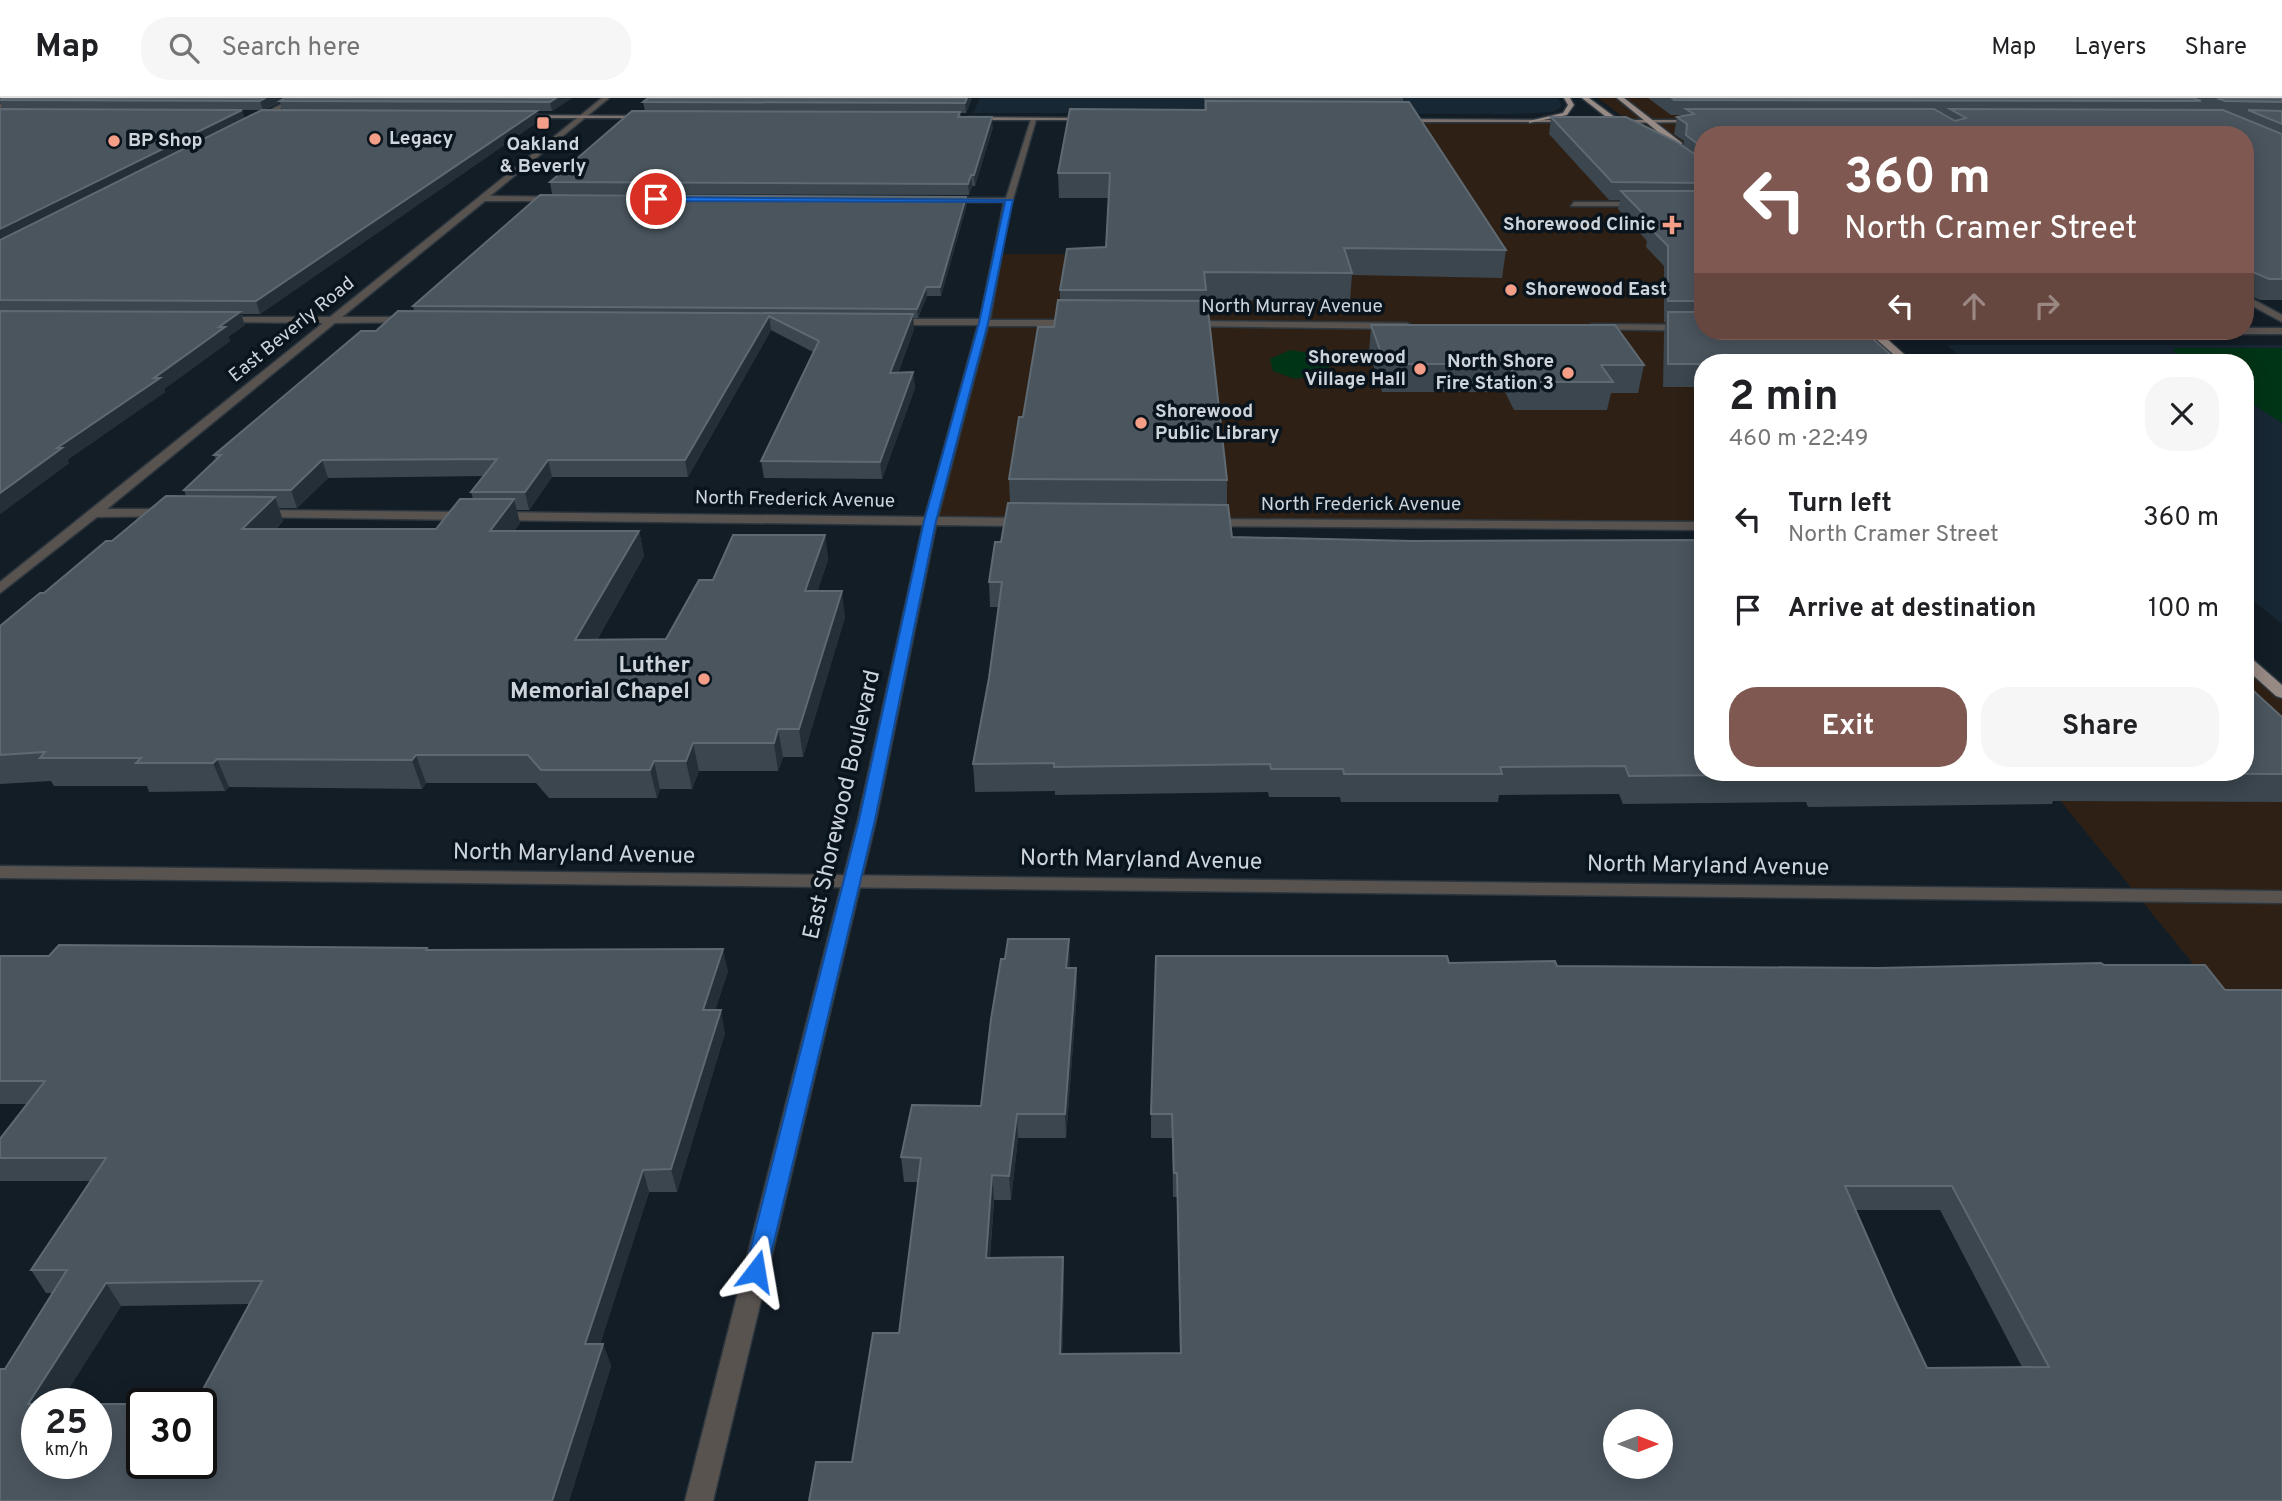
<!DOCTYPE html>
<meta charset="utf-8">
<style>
:root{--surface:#fff;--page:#f6f6f6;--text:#202124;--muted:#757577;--line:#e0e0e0;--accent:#7f5951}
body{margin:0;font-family:Overpass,sans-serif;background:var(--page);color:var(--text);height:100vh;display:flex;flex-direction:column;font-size:26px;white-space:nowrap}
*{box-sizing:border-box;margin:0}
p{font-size:23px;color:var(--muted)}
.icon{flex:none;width:38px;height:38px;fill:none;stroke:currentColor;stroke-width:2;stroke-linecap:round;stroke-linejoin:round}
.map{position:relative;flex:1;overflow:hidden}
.panel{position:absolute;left:1694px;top:256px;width:560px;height:427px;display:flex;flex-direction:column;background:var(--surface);border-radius:28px;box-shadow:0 4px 18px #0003}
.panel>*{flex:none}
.top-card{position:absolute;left:1694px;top:28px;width:560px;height:214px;border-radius:28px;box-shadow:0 4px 18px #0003;background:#7f5951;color:#fff;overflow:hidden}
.needle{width:46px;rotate:90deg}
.buttons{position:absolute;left:1603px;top:1311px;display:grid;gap:14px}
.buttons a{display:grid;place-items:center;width:70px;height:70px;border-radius:50%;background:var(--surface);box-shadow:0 4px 18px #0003;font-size:35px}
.speed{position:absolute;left:21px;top:1290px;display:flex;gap:14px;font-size:35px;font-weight:700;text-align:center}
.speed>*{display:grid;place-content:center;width:91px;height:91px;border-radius:50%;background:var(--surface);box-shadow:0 4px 18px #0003;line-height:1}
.speed small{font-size:18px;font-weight:400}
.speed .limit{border:4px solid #111;border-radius:10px;background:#fff;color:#111}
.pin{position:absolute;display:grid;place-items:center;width:60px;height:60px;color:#fff;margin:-30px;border:4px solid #fff;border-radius:50%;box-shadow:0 2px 7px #0007}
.me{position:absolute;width:77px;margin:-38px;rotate:14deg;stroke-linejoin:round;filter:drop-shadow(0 0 5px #0008)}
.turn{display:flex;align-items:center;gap:24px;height:147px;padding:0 35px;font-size:32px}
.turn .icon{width:91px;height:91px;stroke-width:2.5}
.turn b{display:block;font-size:49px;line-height:60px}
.lanes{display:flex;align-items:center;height:66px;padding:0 35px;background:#0003;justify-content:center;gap:35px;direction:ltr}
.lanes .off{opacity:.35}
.round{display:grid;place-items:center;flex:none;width:74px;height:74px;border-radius:28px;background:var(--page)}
.summary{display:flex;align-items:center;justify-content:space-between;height:119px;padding:0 35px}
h1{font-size:42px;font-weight:700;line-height:52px}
.button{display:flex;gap:14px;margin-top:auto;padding:14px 35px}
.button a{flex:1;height:80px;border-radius:28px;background:var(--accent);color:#fff;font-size:28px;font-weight:700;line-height:80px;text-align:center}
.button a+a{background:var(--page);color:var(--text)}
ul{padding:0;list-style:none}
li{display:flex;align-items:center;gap:21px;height:91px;padding:0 35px}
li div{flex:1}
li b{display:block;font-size:26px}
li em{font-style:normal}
header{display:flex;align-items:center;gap:42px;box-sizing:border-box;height:98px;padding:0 35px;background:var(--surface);border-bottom:2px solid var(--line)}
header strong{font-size:33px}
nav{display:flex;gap:38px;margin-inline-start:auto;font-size:24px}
.search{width:490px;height:63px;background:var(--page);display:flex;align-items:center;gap:18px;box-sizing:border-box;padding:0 24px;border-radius:28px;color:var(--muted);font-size:26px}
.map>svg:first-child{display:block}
.commercial{fill:#2e2014}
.built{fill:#172734}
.green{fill:#003417}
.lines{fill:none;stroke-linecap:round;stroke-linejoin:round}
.minor-casing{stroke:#2d373f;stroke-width:3}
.tertiary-casing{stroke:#2d373f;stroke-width:3}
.secondary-casing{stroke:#2d373f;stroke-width:3}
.primary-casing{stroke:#2d373f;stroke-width:3}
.minor{fill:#595350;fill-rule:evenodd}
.tertiary{fill:#595350;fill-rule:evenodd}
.secondary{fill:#7c716d;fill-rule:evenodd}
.primary{fill:#978983;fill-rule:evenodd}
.wall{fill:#3b464e;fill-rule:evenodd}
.shaded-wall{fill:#242f38}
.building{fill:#4b555e;stroke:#5f6971;stroke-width:2;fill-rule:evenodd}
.route{fill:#1a73e8;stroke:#114b97;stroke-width:2}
.poi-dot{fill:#f49e88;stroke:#0a141c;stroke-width:2.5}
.labels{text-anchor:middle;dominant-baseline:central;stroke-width:7;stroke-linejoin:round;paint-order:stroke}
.far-poi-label{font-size:19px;font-weight:bold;fill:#cdd4da;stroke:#0a141c;text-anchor:start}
.far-street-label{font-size:19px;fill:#cdd4da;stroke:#0a141c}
.poi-label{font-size:23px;font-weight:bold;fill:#cdd4da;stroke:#0a141c;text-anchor:end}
.street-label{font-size:23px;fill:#cdd4da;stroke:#0a141c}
</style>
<header>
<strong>Map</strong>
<div class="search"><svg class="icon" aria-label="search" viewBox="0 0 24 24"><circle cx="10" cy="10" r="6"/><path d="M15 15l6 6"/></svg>Search here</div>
<nav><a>Map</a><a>Layers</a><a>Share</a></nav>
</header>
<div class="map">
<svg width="2282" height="1403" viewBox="0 0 2282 1403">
<rect width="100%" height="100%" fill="#131d26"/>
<g class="commercial">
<polygon points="1598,0 2282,0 2282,24 1703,37 1703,233 1872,233 1908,264 1703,264 1703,428 930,423 997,156 1490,157 1417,23 1628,23"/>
<polygon points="2245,562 2282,595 2282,975 2037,674 2245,674"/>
</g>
<g class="built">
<polygon points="980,0 1558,0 1562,8 1553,14 1515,16 973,15"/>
<polygon points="1947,247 2282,247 2282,526 2245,496 2245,264 1967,264"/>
</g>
<g class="green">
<polygon points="2178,250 2282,250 2282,325 2245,301 2245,264 2190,264 2172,252"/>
<polygon points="1290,252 1317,256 1330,268 1324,276 1295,281 1273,273 1270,261"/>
</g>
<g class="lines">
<g class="minor-casing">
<g id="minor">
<polygon points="16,0 25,0 0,10 0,6"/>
<polygon points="293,0 301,0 256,23 251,22"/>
<polygon points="602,0 609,0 490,98 560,99 563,103 485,103 342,219 409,219 413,220 413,224 335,225 107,411 170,411 177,415 175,418 97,419 0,495 0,484 323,225 220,224 215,221 216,219 330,219"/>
<polygon points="1031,21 1036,22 1009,115 990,222 1078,222 1083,225 1078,228 988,228 938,419 1027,420 1034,424 1027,428 936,427 876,722 713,1403 685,1403 858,722 923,427 495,422 488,418 495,414 925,419 978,227 889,227 884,224 889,221 980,221 1004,104 945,104 941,102 945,100 1006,100"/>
<polygon points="1574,104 1641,104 1645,106 1641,108 1571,108"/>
<polygon points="2245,197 2282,217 2282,224 2245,204"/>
<polygon points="1186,223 1407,225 1412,228 1407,231 1182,228 1182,224"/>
<polygon points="1592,226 1703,227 1704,233 1588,231 1587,229"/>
<polygon points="2245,230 2282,230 2282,236 2188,236 2183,233 2245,233"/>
<polygon points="257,412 467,414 474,418 467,422 252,419 250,416"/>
<polygon points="1209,421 1703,424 1703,432 1204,428 1204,422"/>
</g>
</g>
<g class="tertiary-casing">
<polygon id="tertiary" points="0,768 2282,793 2282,805 0,780"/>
</g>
<g class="secondary-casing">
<g id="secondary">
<polygon points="514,17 647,18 650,20 512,20"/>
<polygon points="969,19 1092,20 1095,22 967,22"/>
<polygon points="1400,21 1571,22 1574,24 1398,24"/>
<polygon points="1613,22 1697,22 1700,24 1611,25"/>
</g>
</g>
<g class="primary-casing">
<g id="primary">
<polygon points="1564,0 1570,0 1574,7 1567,17 1529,25 1529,23 1563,15 1568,7"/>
<polygon points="1582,0 1589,0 1631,31 1624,33"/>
<polygon points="1617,0 1624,0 1682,45 1679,58 1672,56 1675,48"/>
<polygon points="1867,233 1878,233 1913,264 1902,264"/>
<polygon points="2245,557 2250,559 2282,587 2282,600 2276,598 2245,570"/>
</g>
</g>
<use href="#minor" class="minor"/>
<use href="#tertiary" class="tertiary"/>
<use href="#secondary" class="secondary"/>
<use href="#primary" class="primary"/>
</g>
<g class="wall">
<path d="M 0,0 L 572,0 L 552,13 L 537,13 L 539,23 L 260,216 L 241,216 L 245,227 L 228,239 L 230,243 L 164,291 L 165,294 L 67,362 L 69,365 L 0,416 L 0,11 L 3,11 L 0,3 ZM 280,4 L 282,12 L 264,12 ZM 242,12 L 261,12 L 244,20 Z"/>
<polygon points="972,0 966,15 960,15 961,19 993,29 975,88 972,88 969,97 552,96 550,84 645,13 643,4"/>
<polygon points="1204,0 1403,0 1403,4 1506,152 1502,180 1352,177 1350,203 1205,202 1227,382 1227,407 1232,439 2282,619 2282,704 2053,703 2052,706 1808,709 1806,704 1623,706 1619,696 1499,697 1498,704 1341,704 1340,699 1269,699 1268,694 1055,697 1055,693 975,694 973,666 989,580 998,509 990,509 989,484 1001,444 1010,406 1009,381 1023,319 1054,229 1060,202 1060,192 1106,149 1109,100 1059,100 1058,75 1204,12"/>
<polygon points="1648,0 2282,0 2282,202 2260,202 2245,195 2245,37 1703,37 1703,233 1891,257 1890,260 1703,264 1703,289 1663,289 1664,235 1666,224 1664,224 1664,168 1646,149 1647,143 1618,111 1620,102 1609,102 1549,36 1551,19 1683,49 1684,43 1674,36 1677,19 1685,17 1671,17"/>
<path d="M 966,99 L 967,106 L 941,198 L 927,198 L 918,220 L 913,220 L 914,231 L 898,275 L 913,274 L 915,290 L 882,381 L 764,380 L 761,363 L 813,254 L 771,232 L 688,379 L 552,379 L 529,412 L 516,412 L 520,425 L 514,433 L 639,433 L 644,458 L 597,542 L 666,541 L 713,482 L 825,437 L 828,462 L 817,493 L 845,519 L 803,659 L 783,659 L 778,673 L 699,673 L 692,691 L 660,691 L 657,700 L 549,700 L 536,685 L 426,685 L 422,691 L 229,689 L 225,693 L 149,694 L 147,688 L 54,688 L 51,683 L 0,686 L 0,528 L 112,443 L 186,398 L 184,392 L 216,362 L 214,357 L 376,233 L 414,213 L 413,208 ZM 484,378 L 471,394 L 473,401 L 436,431 L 276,431 L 283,423 L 279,410 L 297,410 L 328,380 Z"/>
<polygon points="1371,227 1644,267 1638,295 1611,295 1607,312 1514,312 1505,294 1382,294 1369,254"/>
<path d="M 1069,841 L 1069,870 L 1076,870 L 1077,894 L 1066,1040 L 1018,1040 L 1011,1102 L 994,1102 L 990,1160 L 1063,1159 L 1064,1184 L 1062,1256 L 1180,1255 L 1177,1099 L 1173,1099 L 1172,1040 L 1151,1040 L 1151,1016 L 1449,865 L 1557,868 L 1879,870 L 2282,1403 L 852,1364 L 899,1235 L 918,1084 L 904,1084 L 901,1059 L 981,1008 L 1005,861 ZM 1855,1112 L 1940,1112 L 2022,1269 L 1927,1270 Z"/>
<path d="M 427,850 L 428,852 L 728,873 L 715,912 L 725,935 L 677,1094 L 649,1094 L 600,1246 L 603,1246 L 611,1268 L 569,1403 L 0,1403 L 5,1271 L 53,1195 L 46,1195 L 31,1172 L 91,1083 L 0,1083 L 0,1041 L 28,1006 L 0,1006 L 0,858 L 49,858 ZM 249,1206 L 201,1365 L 59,1306 L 121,1208 Z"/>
</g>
<g class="shaded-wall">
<polygon points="265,0 287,0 263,12 260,3"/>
<polygon points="556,0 572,0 552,13 550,4"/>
<polygon points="967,0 972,0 966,15 965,5"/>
<polygon points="242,12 245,21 0,145 0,131"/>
<polygon points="537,13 539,23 260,216 256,203"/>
<polygon points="992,19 993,29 975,88 974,77"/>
<polygon points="971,77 972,88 969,97 968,86"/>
<polygon points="966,99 967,106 941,198 940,189"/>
<polygon points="926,189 927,198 918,220 917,211"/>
<polygon points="240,214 245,227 228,239 230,243 164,291 165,294 67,362 69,365 0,416 0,395 57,350 154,280 219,229"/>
<polygon points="913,216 914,231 892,290 890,275"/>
<polygon points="769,218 771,232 688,379 685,362"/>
<polygon points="913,274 915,290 882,381 880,364"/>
<polygon points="322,362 328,380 297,410 291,392"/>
<polygon points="548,362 552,379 529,412 525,394"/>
<polygon points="275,399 283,423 251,455 242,431"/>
<polygon points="514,401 520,425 497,458 490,433"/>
<polygon points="639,433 644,458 582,568 575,542"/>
<polygon points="825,437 828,462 809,519 805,493"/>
<polygon points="842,493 845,519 803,659 799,631"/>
<polygon points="778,631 783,659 778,673 774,645"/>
<polygon points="693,645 699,673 692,691 686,663"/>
<polygon points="416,657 426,685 422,691 412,662"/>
<polygon points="217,661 229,689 225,693 213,665"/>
<polygon points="654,663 660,691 657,700 650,672"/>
<polygon points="1069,841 1070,865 1067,894 1066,870"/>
<polygon points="723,851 728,873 708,935 703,912"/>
<polygon points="1076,870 1077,894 1066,1040 1065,1016"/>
<polygon points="721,912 725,935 677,1094 671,1071"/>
<polygon points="1017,1016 1018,1040 1011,1102 1009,1078"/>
<polygon points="643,1072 649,1094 593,1269 585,1246"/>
<polygon points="992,1077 994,1102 988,1184 986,1160"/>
<polygon points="1063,1159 1064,1184 1062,1281 1060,1256"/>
<polygon points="106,1185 121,1208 59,1306 28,1306"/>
<polygon points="603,1246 611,1268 569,1403 552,1403"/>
</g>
<g class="building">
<polygon points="4,0 265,0 260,3 0,2"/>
<polygon points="285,0 556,0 550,4 280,3"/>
<polygon points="648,0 967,0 965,5 643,4"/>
<polygon points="1672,0 2193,0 2201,3 1674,2"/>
<polygon points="2217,0 2282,0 2282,4 2225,3"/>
<polygon points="1206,3 1409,4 1506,152 1344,150 1352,175 1204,174 1206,192 1060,192 1067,151 1106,149 1110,75 1058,75 1070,11 1206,12"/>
<polygon points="0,11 242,12 0,131"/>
<polygon points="1686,11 1934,11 1955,23 1966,20 1950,11 2223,12 2282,36 2282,181 2269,181 2253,174 2251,181 2245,181 2245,37 1703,37 1703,50 1686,37 1687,26 1677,19 1694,16"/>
<polygon points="262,12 537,13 256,203 0,202 0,142"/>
<polygon points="2248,12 2282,13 2282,26"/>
<polygon points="632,13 960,14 958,19 992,19 974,77 971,77 968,86 550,84"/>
<polygon points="1551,19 1626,19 1677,44 1703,62 1703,85 1612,84"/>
<polygon points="1621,93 1703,93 1703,203 1668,203 1668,148 1650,130 1657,130"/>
<polygon points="540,97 966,99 940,189 926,189 917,211 413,208"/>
<polygon points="1058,202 1207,203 1227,382 1009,381 1019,319 1023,319 1038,229 1054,229"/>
<polygon points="0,213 240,214 219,229 225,229 154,280 160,280 57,350 62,350 0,395"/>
<polygon points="398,213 913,216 890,275 913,274 880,364 761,363 819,243 769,218 685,362 548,362 525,394 471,394 497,361 322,362 291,392 184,392 221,357 214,357 361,233 376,233"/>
<polygon points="1668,214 1703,214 1703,233 1864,233 1891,257 1887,257 1895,264 1703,264 1703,266 1668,266"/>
<polygon points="1371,227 1615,227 1644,267 1601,267 1613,284 1518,284 1509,266 1385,266"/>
<polygon points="166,398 275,399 242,431 436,431 460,401 514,401 490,433 639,433 575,542 666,541 699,482 713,482 733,437 825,437 805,493 842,493 799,631 778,631 774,645 693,645 686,663 654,663 650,672 541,672 528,657 416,657 412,662 217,661 213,665 136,665 141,660 40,660 45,654 0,657 0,528 40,495 44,495 106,443 112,443"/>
<polygon points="1008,405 1228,407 1232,439 1413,443 1703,442 1703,674 2245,674 2245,585 2282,619 2282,676 2061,675 2063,678 1817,681 1815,676 1629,678 1625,668 1500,669 1502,676 1344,676 1343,671 1271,671 1270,666 1054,669 1054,665 973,666 989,580 1002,484 989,484 995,444 1001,444"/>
<path d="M 1008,841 L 1069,841 L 1066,870 L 1076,870 L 1065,1016 L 1017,1016 L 1009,1078 L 992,1077 L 986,1160 L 1063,1159 L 1060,1256 L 1181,1255 L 1177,1075 L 1174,1075 L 1172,1016 L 1151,1016 L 1156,858 L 1447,858 L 1449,865 L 1555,863 L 1557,868 L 1879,870 L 2101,865 L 2104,867 L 2205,867 L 2225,892 L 2282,892 L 2282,1403 L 809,1403 L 816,1364 L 852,1364 L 873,1235 L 899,1235 L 921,1060 L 901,1059 L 912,1007 L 981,1008 L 991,921 L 1001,861 L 1005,861 ZM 1845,1088 L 1952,1088 L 2049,1269 L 1927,1270 L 1895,1202 ZM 1615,1323 L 1661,1323 L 1661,1368 L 1615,1368 Z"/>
<path d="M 59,847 L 427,850 L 426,852 L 723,851 L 703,912 L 721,912 L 671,1071 L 643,1072 L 585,1246 L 603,1246 L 552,1403 L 0,1403 L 0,1271 L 5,1271 L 67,1172 L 31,1172 L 106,1060 L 0,1060 L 0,1041 L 45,983 L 0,983 L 0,858 L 49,858 ZM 262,1183 L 195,1306 L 201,1306 L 201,1365 L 142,1365 L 142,1306 L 96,1306 L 96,1365 L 37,1365 L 37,1306 L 28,1306 L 106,1185 Z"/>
</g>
<polygon class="route" points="656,99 1013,102 988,225 936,423 875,722 767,1173 764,1180 756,1182 748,1180 745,1173 859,722 924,423 979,225 1005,104 653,103"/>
<g class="poi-dot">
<rect x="536" y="18" width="14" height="14" rx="3.5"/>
<circle cx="375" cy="41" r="7"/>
<circle cx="114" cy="43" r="7"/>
<path d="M1668.5 116.5h7v7h7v7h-7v7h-7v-7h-7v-7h7z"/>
<circle cx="1511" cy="192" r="7"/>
<circle cx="1420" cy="271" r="7"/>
<circle cx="1568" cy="275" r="7"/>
<circle cx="1141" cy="325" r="7"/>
<circle cx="704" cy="581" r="7"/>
</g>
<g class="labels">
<g class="far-poi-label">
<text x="389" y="41">Legacy</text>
<text x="128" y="43">BP Shop</text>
<text x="543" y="47" text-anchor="middle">Oakland<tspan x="543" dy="22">&amp; Beverly</tspan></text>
<text x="1656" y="127" text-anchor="end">Shorewood Clinic</text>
<text x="1525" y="192">Shorewood East</text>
<text x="1406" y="260" text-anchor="end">Shorewood<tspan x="1406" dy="22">Village Hall</tspan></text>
<text x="1554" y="264" text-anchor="end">North Shore<tspan x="1554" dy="22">Fire Station 3</tspan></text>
<text x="1155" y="314">Shorewood<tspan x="1155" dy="22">Public Library</tspan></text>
</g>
<g class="far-street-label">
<text x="1292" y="209">North Murray Avenue</text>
<text transform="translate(292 232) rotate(-39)">East Beverly Road</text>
<text transform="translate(795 402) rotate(1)">North Frederick Avenue</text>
<text x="1361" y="407">North Frederick Avenue</text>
</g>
<g class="poi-label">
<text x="690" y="568">Luther<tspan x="690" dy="26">Memorial Chapel</tspan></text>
</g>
<g class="street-label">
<text transform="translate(843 707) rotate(-77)">East Shorewood Boulevard</text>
<text transform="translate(574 757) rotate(1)">North Maryland Avenue</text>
<text transform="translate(1141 763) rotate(1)">North Maryland Avenue</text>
<text transform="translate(1708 769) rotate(1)">North Maryland Avenue</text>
</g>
</g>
</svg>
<div class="buttons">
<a><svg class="needle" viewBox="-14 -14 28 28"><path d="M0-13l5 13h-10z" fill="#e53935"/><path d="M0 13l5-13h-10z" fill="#757577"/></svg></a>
</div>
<div class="speed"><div>25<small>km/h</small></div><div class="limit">30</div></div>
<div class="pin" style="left:656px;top:101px;background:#d93025"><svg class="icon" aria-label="arrive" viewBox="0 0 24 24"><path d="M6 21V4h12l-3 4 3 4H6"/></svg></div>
<svg class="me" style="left:756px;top:1173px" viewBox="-20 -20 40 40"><path d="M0-17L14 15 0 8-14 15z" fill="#1a73e8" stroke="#fff" stroke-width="4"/></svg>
<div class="top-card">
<div class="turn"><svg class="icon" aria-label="left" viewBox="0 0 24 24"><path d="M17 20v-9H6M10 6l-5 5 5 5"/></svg><div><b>360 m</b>North Cramer Street</div></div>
<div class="lanes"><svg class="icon" aria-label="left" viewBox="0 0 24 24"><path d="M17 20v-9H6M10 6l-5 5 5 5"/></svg><svg class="icon off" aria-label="ahead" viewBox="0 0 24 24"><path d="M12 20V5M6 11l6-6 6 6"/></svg><svg class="icon off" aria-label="right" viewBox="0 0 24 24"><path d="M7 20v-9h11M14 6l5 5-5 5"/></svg></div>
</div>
<section class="panel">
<div class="summary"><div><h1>2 min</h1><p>460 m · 22:49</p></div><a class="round"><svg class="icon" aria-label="close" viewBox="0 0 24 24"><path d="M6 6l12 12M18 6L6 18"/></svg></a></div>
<ul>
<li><svg class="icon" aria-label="left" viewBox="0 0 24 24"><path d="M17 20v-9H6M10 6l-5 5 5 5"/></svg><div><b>Turn left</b><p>North Cramer Street</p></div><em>360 m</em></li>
<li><svg class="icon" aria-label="arrive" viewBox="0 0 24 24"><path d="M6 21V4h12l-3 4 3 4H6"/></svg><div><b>Arrive at destination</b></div><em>100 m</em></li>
</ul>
<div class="button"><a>Exit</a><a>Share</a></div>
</section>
</div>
